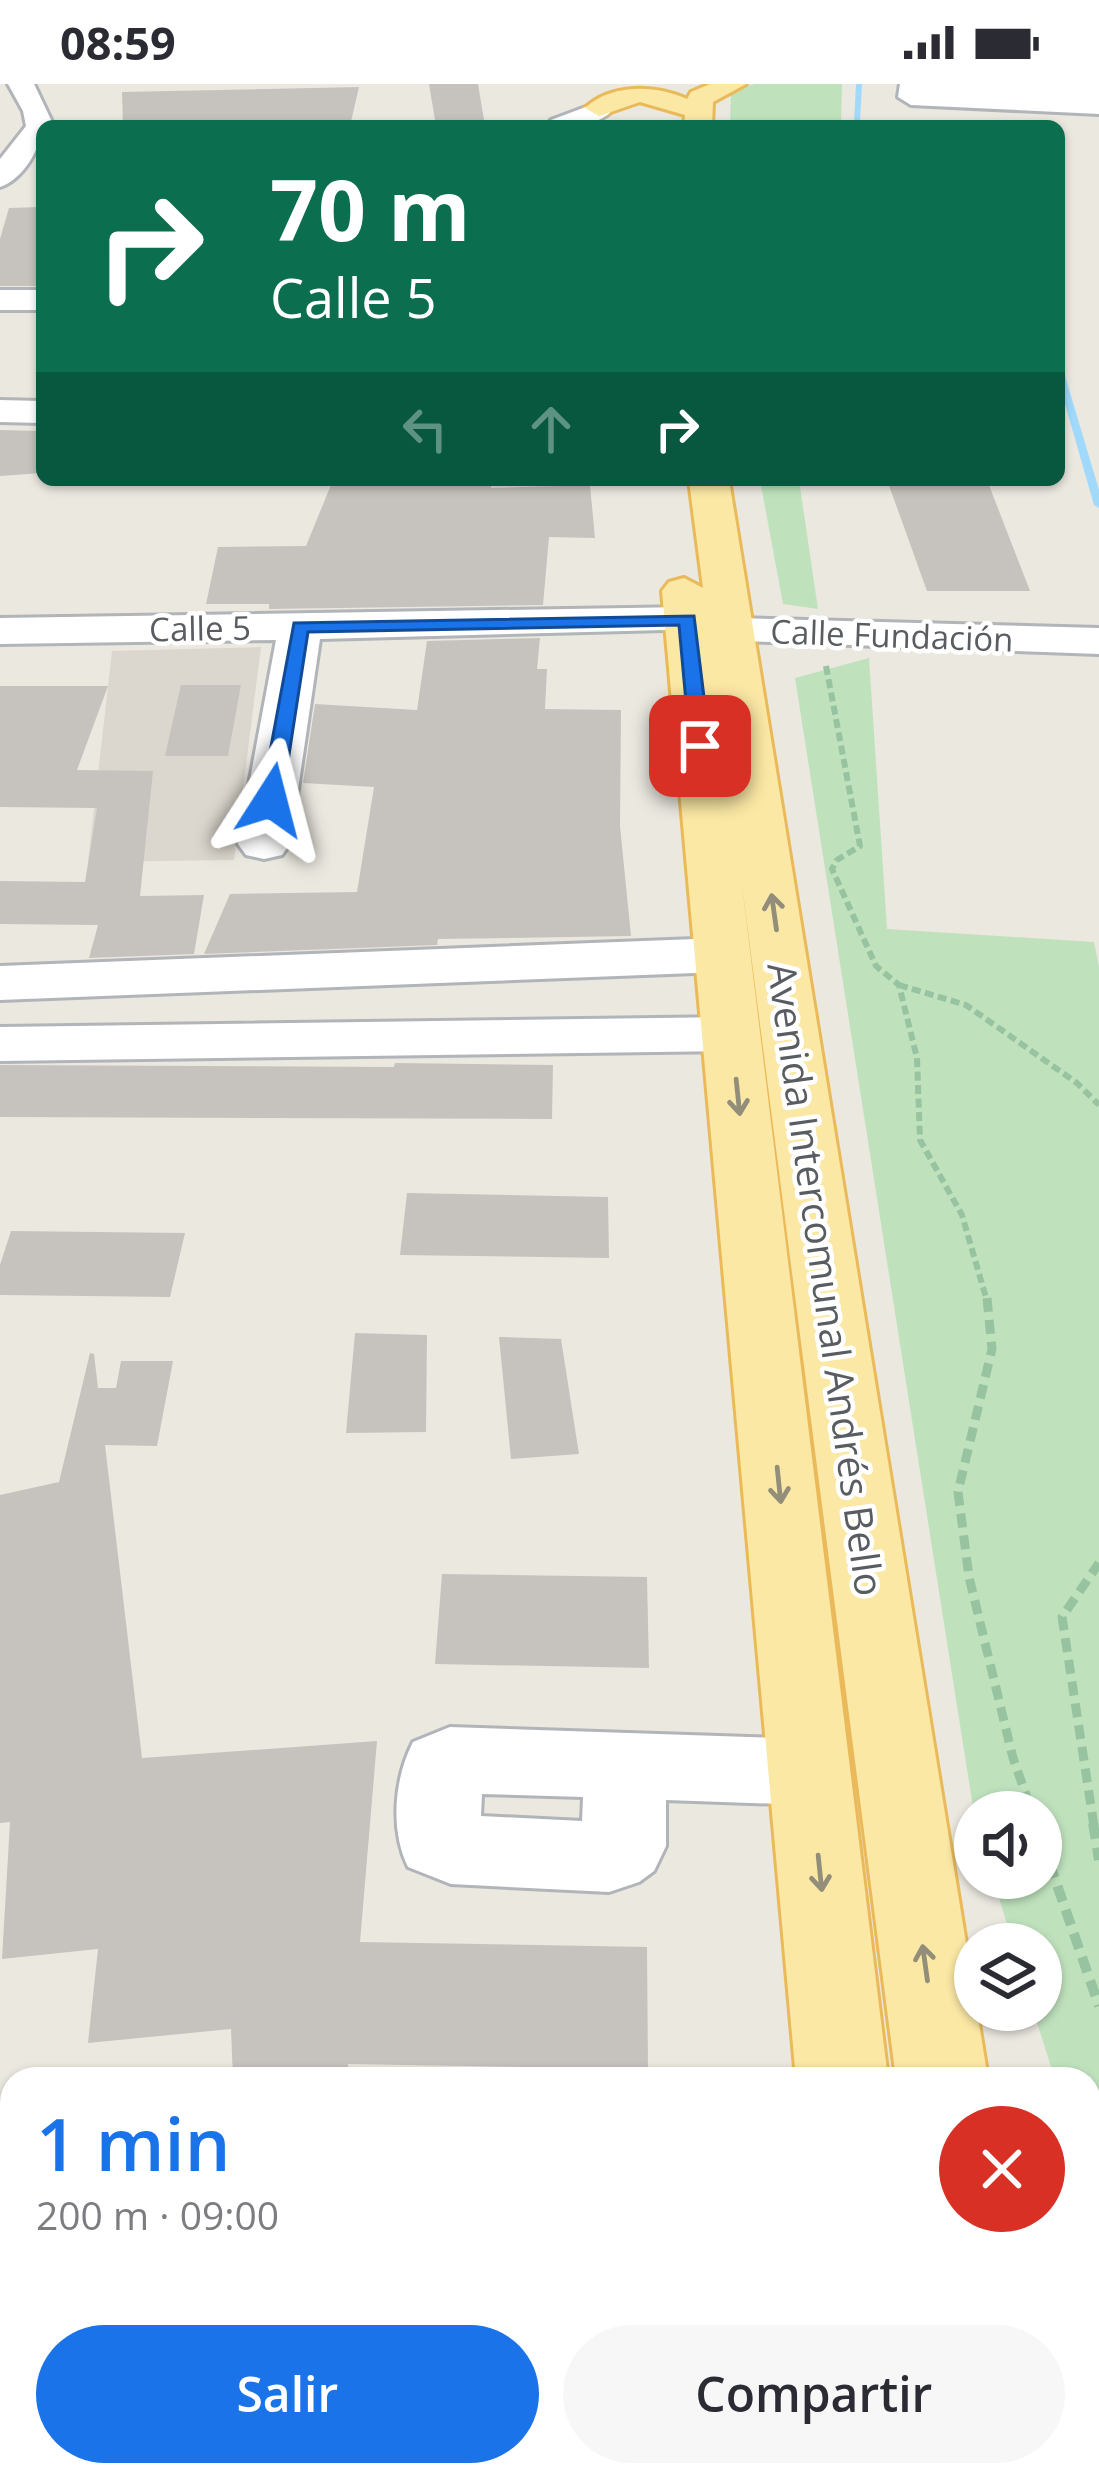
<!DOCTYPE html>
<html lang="es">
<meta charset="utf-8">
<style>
:root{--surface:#fff;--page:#f7f7f7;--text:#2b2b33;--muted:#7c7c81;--accent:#1a73e8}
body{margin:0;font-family:"Open Sans",sans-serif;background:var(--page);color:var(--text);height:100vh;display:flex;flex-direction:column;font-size:45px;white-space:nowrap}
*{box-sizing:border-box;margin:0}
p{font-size:39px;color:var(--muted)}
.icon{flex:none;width:66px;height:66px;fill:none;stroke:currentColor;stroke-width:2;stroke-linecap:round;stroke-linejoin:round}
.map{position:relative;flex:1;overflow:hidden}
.side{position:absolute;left:0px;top:1983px;width:1101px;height:420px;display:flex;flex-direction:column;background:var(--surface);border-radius:36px 36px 0 0;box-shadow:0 3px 9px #0004}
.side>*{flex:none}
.top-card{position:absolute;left:36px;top:36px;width:1029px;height:366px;border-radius:18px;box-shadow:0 3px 9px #0004;background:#0b6e4f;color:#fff;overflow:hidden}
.tools{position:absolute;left:954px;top:1707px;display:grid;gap:24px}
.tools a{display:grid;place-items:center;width:108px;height:108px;border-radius:50%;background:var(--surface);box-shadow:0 3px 9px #0004;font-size:60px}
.pin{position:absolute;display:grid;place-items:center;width:102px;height:102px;color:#fff;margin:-51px;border-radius:24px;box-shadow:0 6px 18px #0006}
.me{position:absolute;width:132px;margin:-66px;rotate:9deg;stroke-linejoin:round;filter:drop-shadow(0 0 9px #0008)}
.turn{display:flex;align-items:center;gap:42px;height:252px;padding:0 36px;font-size:54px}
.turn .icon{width:156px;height:156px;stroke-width:2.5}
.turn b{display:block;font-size:84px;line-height:102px}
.lanes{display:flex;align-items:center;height:114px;padding:0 36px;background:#0003;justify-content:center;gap:60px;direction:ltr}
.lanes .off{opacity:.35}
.round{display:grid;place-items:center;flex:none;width:126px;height:126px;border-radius:63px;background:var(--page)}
.head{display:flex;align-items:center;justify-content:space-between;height:204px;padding:0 36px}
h1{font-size:72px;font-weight:600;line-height:90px;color:var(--accent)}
.primary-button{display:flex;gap:24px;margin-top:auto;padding:24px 36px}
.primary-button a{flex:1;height:138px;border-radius:72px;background:var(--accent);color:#fff;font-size:48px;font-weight:600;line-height:138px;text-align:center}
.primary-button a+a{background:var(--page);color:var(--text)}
.status{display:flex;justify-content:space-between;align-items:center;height:84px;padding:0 60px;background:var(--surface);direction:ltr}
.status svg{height:33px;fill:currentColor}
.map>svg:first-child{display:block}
.education{fill:#dbd7ce}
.green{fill:#bfe2bd}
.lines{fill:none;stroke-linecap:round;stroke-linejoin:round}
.stream{fill:#a1d9fb;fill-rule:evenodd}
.building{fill:#c6c3be}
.minor-casing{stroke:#b1b4b8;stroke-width:6}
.major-casing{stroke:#eaba5a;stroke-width:6}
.path-far2{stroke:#97c3a1;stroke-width:6;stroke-dasharray:9 4.5;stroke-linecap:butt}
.path-far1{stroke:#97c3a1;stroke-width:9;stroke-dasharray:14 8;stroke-linecap:butt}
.path{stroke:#97c3a1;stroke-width:10;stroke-dasharray:16 9;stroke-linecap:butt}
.minor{fill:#fff;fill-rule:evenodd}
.major{fill:#fbe8a5;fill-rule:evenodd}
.oneway{stroke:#928e79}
.route{fill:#1a73e8;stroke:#114b97;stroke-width:3}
.labels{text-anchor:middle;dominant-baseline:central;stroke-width:9;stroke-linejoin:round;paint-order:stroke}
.far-street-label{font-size:33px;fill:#595d61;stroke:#fff}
.street-label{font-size:39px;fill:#595d61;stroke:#fff}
</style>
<div class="status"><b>08:59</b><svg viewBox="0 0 49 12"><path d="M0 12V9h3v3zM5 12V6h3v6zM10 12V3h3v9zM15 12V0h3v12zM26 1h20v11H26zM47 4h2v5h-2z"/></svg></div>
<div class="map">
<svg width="1099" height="2403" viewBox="0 0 1099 2403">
<rect width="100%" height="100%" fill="#ebe8e0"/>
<polygon class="education" points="261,563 234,776 88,778 112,567"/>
<g class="green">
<polygon points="755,0 842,0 841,42 730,42 731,6"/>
<polygon points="760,396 799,396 818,525 783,520"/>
<polygon points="869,574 887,845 1094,858 1099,883 1099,2138 1089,2106 1089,1995 1055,1995 1033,1926 1041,1926 1041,1860 1013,1860 993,1794 1041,1794 1041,1728 975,1728 975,1736 795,594"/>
</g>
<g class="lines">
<g class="stream">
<polygon points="856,0 862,0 860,38 868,42 854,39"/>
<polygon points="1059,283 1063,285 1099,406 1099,424 1094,421 1059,299"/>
</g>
</g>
<g class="building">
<polygon points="429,0 478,0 485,42 436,42"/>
<polygon points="359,3 350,42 123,42 122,8"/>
<polygon points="42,123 42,192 37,202 0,202 0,155 9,124"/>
<polygon points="0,346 42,347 42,389 0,392"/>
<polygon points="333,396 491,396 491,404 590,401 595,454 549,453 543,521 269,525 269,520 206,520 218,463 306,462"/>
<polygon points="887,396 987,396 1030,507 927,507"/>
<polygon points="540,554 537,585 547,585 545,625 621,626 620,742 631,852 438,855 437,861 204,870 230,810 357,808 374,703 303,699 315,620 417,626 427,557"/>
<polygon points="181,601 241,601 228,672 165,672"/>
<polygon points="0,602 108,602 77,686 153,687 140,812 204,811 194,870 89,874 98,841 0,840 0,797 85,798 97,724 0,723"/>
<polygon points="395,979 553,981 552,1035 0,1033 0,981 394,983"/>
<polygon points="407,1109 608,1113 609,1174 400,1171"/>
<polygon points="11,1147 185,1149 170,1213 0,1211 0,1181"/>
<polygon points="355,1249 427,1251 426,1348 346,1349"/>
<polygon points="499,1253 561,1255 579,1370 511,1375"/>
<polygon points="90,1269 94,1270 98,1304 116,1304 121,1277 173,1277 157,1362 105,1361 142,1674 377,1657 360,1858 647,1863 648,1985 348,1980 349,1995 233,1995 231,1945 88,1959 98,1865 2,1875 10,1738 0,1739 0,1411 59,1398"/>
<polygon points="442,1490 647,1493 649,1584 435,1580"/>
</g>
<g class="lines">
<g class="minor-casing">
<g id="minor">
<path d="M 8,0 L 34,0 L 54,42 L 42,42 C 42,64 22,96 0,103 L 0,75 L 26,42 L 23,27 Z"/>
<polygon points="900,0 1099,0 1099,30 911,21 898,13"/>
<path d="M 599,18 L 613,26 C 595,44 571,42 547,42 L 551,36 Z"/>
<rect x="0" y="206" width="42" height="20"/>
<polygon points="0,316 42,317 42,339 0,338"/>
<polygon points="688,523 704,527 710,536 704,545 320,555 290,760 282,771 264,775 246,771 238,760 276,556 0,560 0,534"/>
<polygon points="733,534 1099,544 1099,570 717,556 711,547 717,538"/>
<polygon points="721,854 740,859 749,871 740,883 721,888 0,916 0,882"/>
<polygon points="731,933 751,938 760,950 751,962 731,967 0,977 0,943"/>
<path d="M 450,1643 L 809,1655 L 838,1665 L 850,1688 L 838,1711 L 809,1721 L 666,1716 L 666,1762 L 654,1787 L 639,1798 L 609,1808 L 451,1800 L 408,1783 C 390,1746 394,1695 413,1658 ZM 482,1710 L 583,1713 L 582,1737 L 481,1732 Z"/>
</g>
</g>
<g class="major-casing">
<g id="major">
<path d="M 710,0 L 746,0 L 713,18 L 712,42 L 684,42 L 685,31 L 640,18 L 599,32 L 585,24 C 610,0 655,0 687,15 L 691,8 Z"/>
<polygon points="689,396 729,396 988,1995 896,1995 741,793 888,1995 796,1995 662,507 669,498 684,494 703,504"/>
<polygon points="831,2391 937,2391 938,2403 832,2403"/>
<polygon points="963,2391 1070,2391 1075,2403 968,2403"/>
</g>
</g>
<g class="path-far2">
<polyline points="826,582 860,762 837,776 832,785 876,882 899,901 917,974 920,1056 962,1131 987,1217"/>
<polyline points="899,901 966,921 1077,999 1099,1021"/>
</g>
<g class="path-far1">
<polyline points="987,1214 992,1265 958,1408 969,1493 1013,1674 1032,1728"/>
<polyline points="1094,1742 1062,1533 1099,1479"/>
</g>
<g class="path">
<polyline points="1093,1739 1099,1776"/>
<polyline points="1041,1755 1099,1922"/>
</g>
<use href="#minor" class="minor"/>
<use href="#major" class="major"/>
</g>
<defs><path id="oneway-shaft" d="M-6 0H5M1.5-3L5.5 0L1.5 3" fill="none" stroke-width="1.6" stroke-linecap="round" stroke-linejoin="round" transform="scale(3)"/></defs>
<g class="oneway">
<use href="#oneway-shaft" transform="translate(774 828) rotate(-98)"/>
<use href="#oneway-shaft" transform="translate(738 1013) rotate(84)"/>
<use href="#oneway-shaft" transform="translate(779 1401) rotate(84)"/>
<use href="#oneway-shaft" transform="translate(820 1789) rotate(84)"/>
<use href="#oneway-shaft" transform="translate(925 1879) rotate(-98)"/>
</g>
<polygon class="route" points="694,532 710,662 700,667 690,662 679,541 308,548 282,716 271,722 261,716 294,539"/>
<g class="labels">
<g class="far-street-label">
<text transform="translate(200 544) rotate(-1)">Calle 5</text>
<text transform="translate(892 551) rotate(2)">Calle Fundación</text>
</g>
<g class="street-label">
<text transform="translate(827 1195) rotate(82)">Avenida Intercomunal Andrés Bello</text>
</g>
</g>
</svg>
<div class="tools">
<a><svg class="icon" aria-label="sound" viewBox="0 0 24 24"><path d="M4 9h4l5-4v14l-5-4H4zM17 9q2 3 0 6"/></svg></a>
<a><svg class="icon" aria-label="layers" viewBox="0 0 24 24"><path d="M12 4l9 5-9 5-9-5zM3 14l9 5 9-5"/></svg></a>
</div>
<div class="pin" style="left:700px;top:662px;background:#d93025"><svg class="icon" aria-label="arrive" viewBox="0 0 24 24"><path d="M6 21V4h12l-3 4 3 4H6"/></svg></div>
<svg class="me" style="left:271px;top:716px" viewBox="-20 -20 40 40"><path d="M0-17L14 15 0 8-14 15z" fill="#1a73e8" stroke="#fff" stroke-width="4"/></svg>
<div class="top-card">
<div class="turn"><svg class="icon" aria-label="right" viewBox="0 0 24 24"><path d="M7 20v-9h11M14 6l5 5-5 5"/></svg><div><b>70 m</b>Calle 5</div></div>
<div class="lanes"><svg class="icon off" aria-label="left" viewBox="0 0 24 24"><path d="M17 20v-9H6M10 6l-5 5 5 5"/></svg><svg class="icon off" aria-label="ahead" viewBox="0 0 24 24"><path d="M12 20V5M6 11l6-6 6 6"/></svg><svg class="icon" aria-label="right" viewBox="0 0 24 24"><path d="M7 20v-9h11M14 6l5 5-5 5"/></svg></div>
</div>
<section class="side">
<div class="head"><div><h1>1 min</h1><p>200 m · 09:00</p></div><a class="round" style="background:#d93025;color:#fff"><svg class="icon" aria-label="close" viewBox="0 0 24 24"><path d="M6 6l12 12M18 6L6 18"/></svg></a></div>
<div class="primary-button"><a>Salir</a><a>Compartir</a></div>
</section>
</div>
